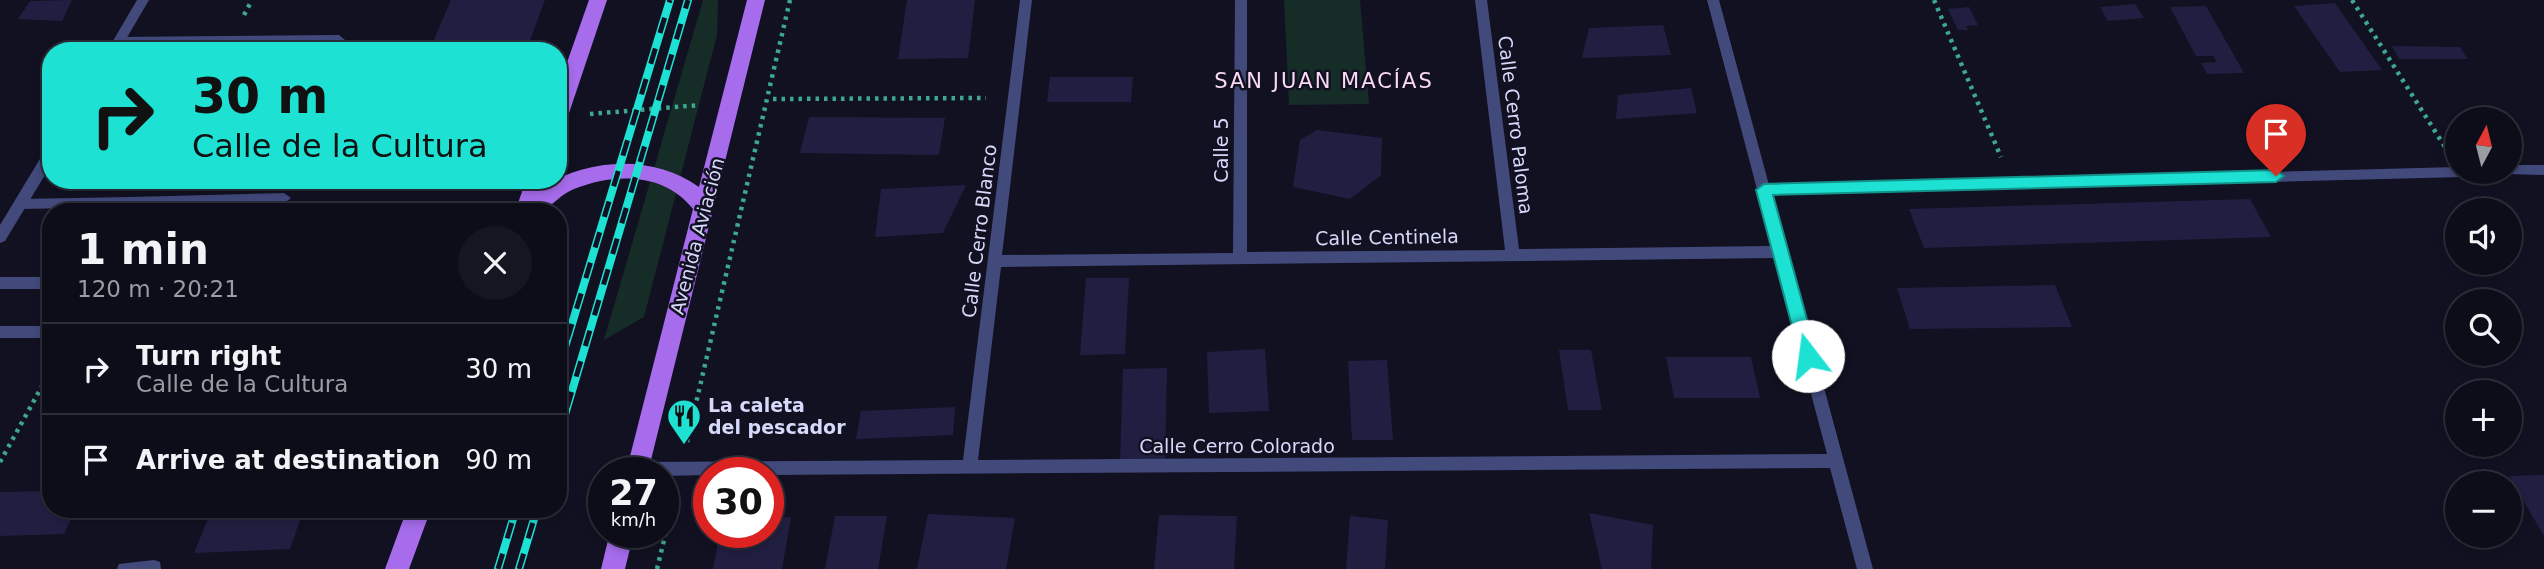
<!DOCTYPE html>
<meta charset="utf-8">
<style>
:root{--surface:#0d0d1a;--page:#161623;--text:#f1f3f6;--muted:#9a9ca2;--line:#2d2d39}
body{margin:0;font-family:"DejaVu Sans",sans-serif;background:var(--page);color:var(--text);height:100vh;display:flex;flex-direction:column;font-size:26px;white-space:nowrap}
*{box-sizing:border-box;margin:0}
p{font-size:23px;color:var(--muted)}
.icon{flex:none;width:38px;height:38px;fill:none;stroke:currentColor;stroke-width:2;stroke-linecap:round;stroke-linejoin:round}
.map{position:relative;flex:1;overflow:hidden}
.details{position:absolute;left:42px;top:203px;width:525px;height:315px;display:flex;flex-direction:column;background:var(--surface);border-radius:28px;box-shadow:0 4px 10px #0003,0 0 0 2px var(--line)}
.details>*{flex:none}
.banner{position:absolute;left:42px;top:42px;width:525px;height:147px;border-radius:28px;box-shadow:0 4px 10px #0003,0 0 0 2px var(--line);background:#1de1d3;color:#111;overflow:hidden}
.needle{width:46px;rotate:7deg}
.buttons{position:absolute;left:2445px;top:107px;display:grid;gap:14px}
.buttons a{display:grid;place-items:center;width:77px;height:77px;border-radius:50%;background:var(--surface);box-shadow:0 4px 10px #0003,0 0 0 2px var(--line);font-size:35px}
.speed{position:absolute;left:588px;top:457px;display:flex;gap:14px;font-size:35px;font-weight:700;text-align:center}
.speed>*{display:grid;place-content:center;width:91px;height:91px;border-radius:50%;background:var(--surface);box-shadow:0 4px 10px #0003,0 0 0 2px var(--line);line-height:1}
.speed small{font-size:18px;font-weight:400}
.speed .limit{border:10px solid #d22;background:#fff;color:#111}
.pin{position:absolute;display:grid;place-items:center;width:60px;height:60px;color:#fff;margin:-72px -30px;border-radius:50% 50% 50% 0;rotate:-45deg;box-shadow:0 0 7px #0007}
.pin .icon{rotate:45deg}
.me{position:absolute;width:77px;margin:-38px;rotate:345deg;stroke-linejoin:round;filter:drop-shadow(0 0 5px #0008)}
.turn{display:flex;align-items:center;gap:24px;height:147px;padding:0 35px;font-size:32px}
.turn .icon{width:91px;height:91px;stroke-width:2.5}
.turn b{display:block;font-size:49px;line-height:60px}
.round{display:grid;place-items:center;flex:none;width:74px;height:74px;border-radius:37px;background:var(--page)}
.head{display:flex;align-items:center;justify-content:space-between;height:119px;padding:0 35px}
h1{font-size:42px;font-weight:700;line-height:52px}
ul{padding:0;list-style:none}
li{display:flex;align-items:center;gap:21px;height:91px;padding:0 35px;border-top:2px solid var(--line)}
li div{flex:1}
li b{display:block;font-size:26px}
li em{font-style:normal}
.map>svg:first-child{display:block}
.green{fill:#152c27}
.building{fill:#201f41}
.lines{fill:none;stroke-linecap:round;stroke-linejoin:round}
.path{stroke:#3ea78f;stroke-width:4.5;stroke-dasharray:3.5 5;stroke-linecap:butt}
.lane{fill:#424a7c;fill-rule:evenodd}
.street{fill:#424a7c;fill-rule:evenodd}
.primary{fill:#a66cec;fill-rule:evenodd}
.rail-casing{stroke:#1de1d3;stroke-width:8}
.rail{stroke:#112;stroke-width:5;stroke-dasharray:16;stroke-linecap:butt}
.route{fill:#1de1d3;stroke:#139289;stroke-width:2}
.labels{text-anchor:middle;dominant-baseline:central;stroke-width:5;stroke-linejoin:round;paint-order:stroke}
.street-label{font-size:19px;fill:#d7d9fa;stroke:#112}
.poi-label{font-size:19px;font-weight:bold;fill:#d7d9fa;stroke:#112;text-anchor:start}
.neighbourhood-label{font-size:21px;letter-spacing:2px;fill:#fad9f4;stroke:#112}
</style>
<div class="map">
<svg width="2544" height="569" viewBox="0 0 2544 569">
<rect width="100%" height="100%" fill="#112"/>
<g class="green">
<polygon points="703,0 718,0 717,35 644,317 604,340"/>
<polygon points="1284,0 1360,0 1369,104 1289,105"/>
</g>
<g class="building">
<polygon points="72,0 62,21 18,19 30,1"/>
<polygon points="451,0 545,0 526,51 429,51"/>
<polygon points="907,0 975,0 968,58 898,59"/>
<polygon points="2335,3 2382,70 2340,72 2294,6"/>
<polygon points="2135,4 2144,18 2108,21 2100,7"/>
<polygon points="2206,6 2244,73 2207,74 2201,63 2217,62 2213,56 2196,56 2170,7"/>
<polygon points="1969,7 1978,25 1966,26 1968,30 1958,30 1948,9"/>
<polygon points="1663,25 1671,55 1582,58 1589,28"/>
<polygon points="257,46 287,47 285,51 254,51"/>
<polygon points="2392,46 2460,47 2468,59 2399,59"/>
<polygon points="1050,77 1133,77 1131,102 1047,102"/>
<polygon points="1691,88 1697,113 1616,119 1618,95"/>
<polygon points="809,117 945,118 939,155 800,153"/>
<polygon points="1317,130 1382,138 1381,175 1350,199 1293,187 1300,140"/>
<polygon points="966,185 943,233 875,237 881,189"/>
<polygon points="2250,199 2271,237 1924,248 1909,209"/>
<polygon points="1086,278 1129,278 1125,354 1080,355"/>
<polygon points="2055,285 2072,327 1910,329 1897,288"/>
<polygon points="1265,349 1269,411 1209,413 1207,352"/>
<polygon points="1559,350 1591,350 1602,410 1568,410"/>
<polygon points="1666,357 1751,357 1760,398 1674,398"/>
<polygon points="1387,360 1393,440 1352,440 1348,361"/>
<polygon points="1167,368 1165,461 1120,462 1123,369"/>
<polygon points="955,407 953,435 856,439 861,411"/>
<polygon points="2544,475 2544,536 2509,476"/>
<polygon points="51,491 51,509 76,509 64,534 0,536 0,492"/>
<polygon points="212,509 304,509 290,549 194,553"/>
<polygon points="1589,513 1653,525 1651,569 1602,569"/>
<polygon points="928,514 1015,518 1006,569 917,569"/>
<polygon points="1159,515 1237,516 1234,569 1154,569"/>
<polygon points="835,516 887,516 878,569 825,569"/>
<polygon points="1350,516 1388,520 1385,569 1346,569"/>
<polygon points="791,517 782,569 713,569 720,532 768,532 768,518"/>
</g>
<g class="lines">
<g class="path">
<polyline points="1934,0 2001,157"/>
<polyline points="2352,0 2445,147"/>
<polyline points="244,15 252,0"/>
<polyline points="773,99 986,98"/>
<polyline points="590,114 700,105"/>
<polyline points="687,442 790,0"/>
<polyline points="0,462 51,370"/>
<polyline points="657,569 675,495"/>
</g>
<g class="lane">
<polygon points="224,36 230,41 224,46 118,47 112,42 118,37"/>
<polygon points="131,197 138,202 131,207 20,209 13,204 20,199"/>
<rect x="0" y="277" width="51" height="12"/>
</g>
<g class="street">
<polygon points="137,0 149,0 119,51 107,51"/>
<path d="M 1020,0 L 1032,0 L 1002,255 L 1233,253 L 1235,0 L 1247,0 L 1247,252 L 1505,250 L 1475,0 L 1487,0 L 1519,249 L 1772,246 L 1707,0 L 1719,0 L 1769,185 L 2457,167 L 2457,172 L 2469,172 L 2462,177 L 1772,195 L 1873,569 L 1857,569 L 1830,468 L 768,475 L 768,472 L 709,472 L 709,475 L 663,476 L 663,472 L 632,472 L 630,469 L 633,464 L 638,462 L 963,460 ZM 1775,258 L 1827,454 L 978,460 L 1001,267 Z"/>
<polygon points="339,35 345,40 339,45 224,46 218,41 224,36"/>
<polygon points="51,148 51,165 5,241 0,243 0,225 46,149"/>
<polygon points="2510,165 2544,165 2544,175 2505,174 2504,172 2510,172"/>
<polygon points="284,193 291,198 284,203 131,207 124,202 131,197"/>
<rect x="0" y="326" width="51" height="12"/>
<polygon points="154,560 160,562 161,569 117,569 119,564"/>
</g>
<g class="primary">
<polygon points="589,0 607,0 568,116 565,121 558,123 558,88"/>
<path d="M 747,0 L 765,0 L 648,472 L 626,472 L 693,209 C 664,172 614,173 574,189 C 561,194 553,205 542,211 C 535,214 523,212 515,212 L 526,180 L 546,180 L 543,187 C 588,158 654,154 699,187 Z"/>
<polygon points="407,509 431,509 409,569 385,569"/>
<polygon points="610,532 634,532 625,569 601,569"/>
</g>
<g class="rail-casing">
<g id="rail">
<polyline points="558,370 670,0"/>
<polyline points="558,438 688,0"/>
<polyline points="498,569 516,509"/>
<polyline points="519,569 537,509"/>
</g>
</g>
<use href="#rail" class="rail"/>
</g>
<polygon class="route" points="2276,170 2284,176 2276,182 1773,195 1817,356 1814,361 1802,361 1800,356 1756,190 1764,184"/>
<defs>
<g id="restaurant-pin" transform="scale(1.75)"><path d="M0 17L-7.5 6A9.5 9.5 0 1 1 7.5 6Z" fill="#1de1d3" stroke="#112"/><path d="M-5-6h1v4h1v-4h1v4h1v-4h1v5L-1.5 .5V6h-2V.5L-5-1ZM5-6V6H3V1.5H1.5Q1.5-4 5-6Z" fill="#111"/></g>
</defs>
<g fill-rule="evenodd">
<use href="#restaurant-pin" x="684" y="416"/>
</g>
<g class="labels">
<g class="street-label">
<text transform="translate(1516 125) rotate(83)">Calle Cerro Paloma</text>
<text transform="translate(1221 150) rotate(-90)">Calle 5</text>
<text transform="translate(979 231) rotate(-83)">Calle Cerro Blanco</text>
<text transform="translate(697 236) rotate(-75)">Avenida Aviación</text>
<text transform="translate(1387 237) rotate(-1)">Calle Centinela</text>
<text x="1237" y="446">Calle Cerro Colorado</text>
</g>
<g class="poi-label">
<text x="708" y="405">La caleta<tspan x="708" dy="22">del pescador</tspan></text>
</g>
<g class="neighbourhood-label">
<text x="1324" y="81">SAN JUAN MACÍAS</text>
</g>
</g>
</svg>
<div class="buttons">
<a><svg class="needle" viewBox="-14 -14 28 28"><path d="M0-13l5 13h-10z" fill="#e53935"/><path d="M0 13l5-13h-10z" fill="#9a9ca2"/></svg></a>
<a><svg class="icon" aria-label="sound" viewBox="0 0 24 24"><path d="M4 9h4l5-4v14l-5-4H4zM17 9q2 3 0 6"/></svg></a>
<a><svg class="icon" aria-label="search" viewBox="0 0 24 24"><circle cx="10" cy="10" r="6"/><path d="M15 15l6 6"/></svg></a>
<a>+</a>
<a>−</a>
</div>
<div class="speed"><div>27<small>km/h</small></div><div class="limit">30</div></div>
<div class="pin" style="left:2276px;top:176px;background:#d93025"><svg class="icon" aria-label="arrive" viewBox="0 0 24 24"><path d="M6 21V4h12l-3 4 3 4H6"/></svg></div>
<svg class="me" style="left:1808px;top:356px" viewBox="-20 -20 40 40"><circle r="19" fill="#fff"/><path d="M0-13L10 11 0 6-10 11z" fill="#1de1d3"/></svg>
<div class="banner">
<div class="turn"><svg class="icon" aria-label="right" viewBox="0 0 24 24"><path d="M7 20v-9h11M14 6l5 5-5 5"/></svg><div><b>30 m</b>Calle de la Cultura</div></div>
</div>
<section class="details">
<div class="head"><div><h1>1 min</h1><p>120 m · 20:21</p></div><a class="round"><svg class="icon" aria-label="close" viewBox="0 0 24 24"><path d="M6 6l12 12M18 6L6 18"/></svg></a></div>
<ul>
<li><svg class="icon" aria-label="right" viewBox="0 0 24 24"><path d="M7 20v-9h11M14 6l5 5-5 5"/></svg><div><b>Turn right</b><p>Calle de la Cultura</p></div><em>30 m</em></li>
<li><svg class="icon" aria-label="arrive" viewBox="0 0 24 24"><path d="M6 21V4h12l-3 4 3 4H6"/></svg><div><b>Arrive at destination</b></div><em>90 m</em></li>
</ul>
</section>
</div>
